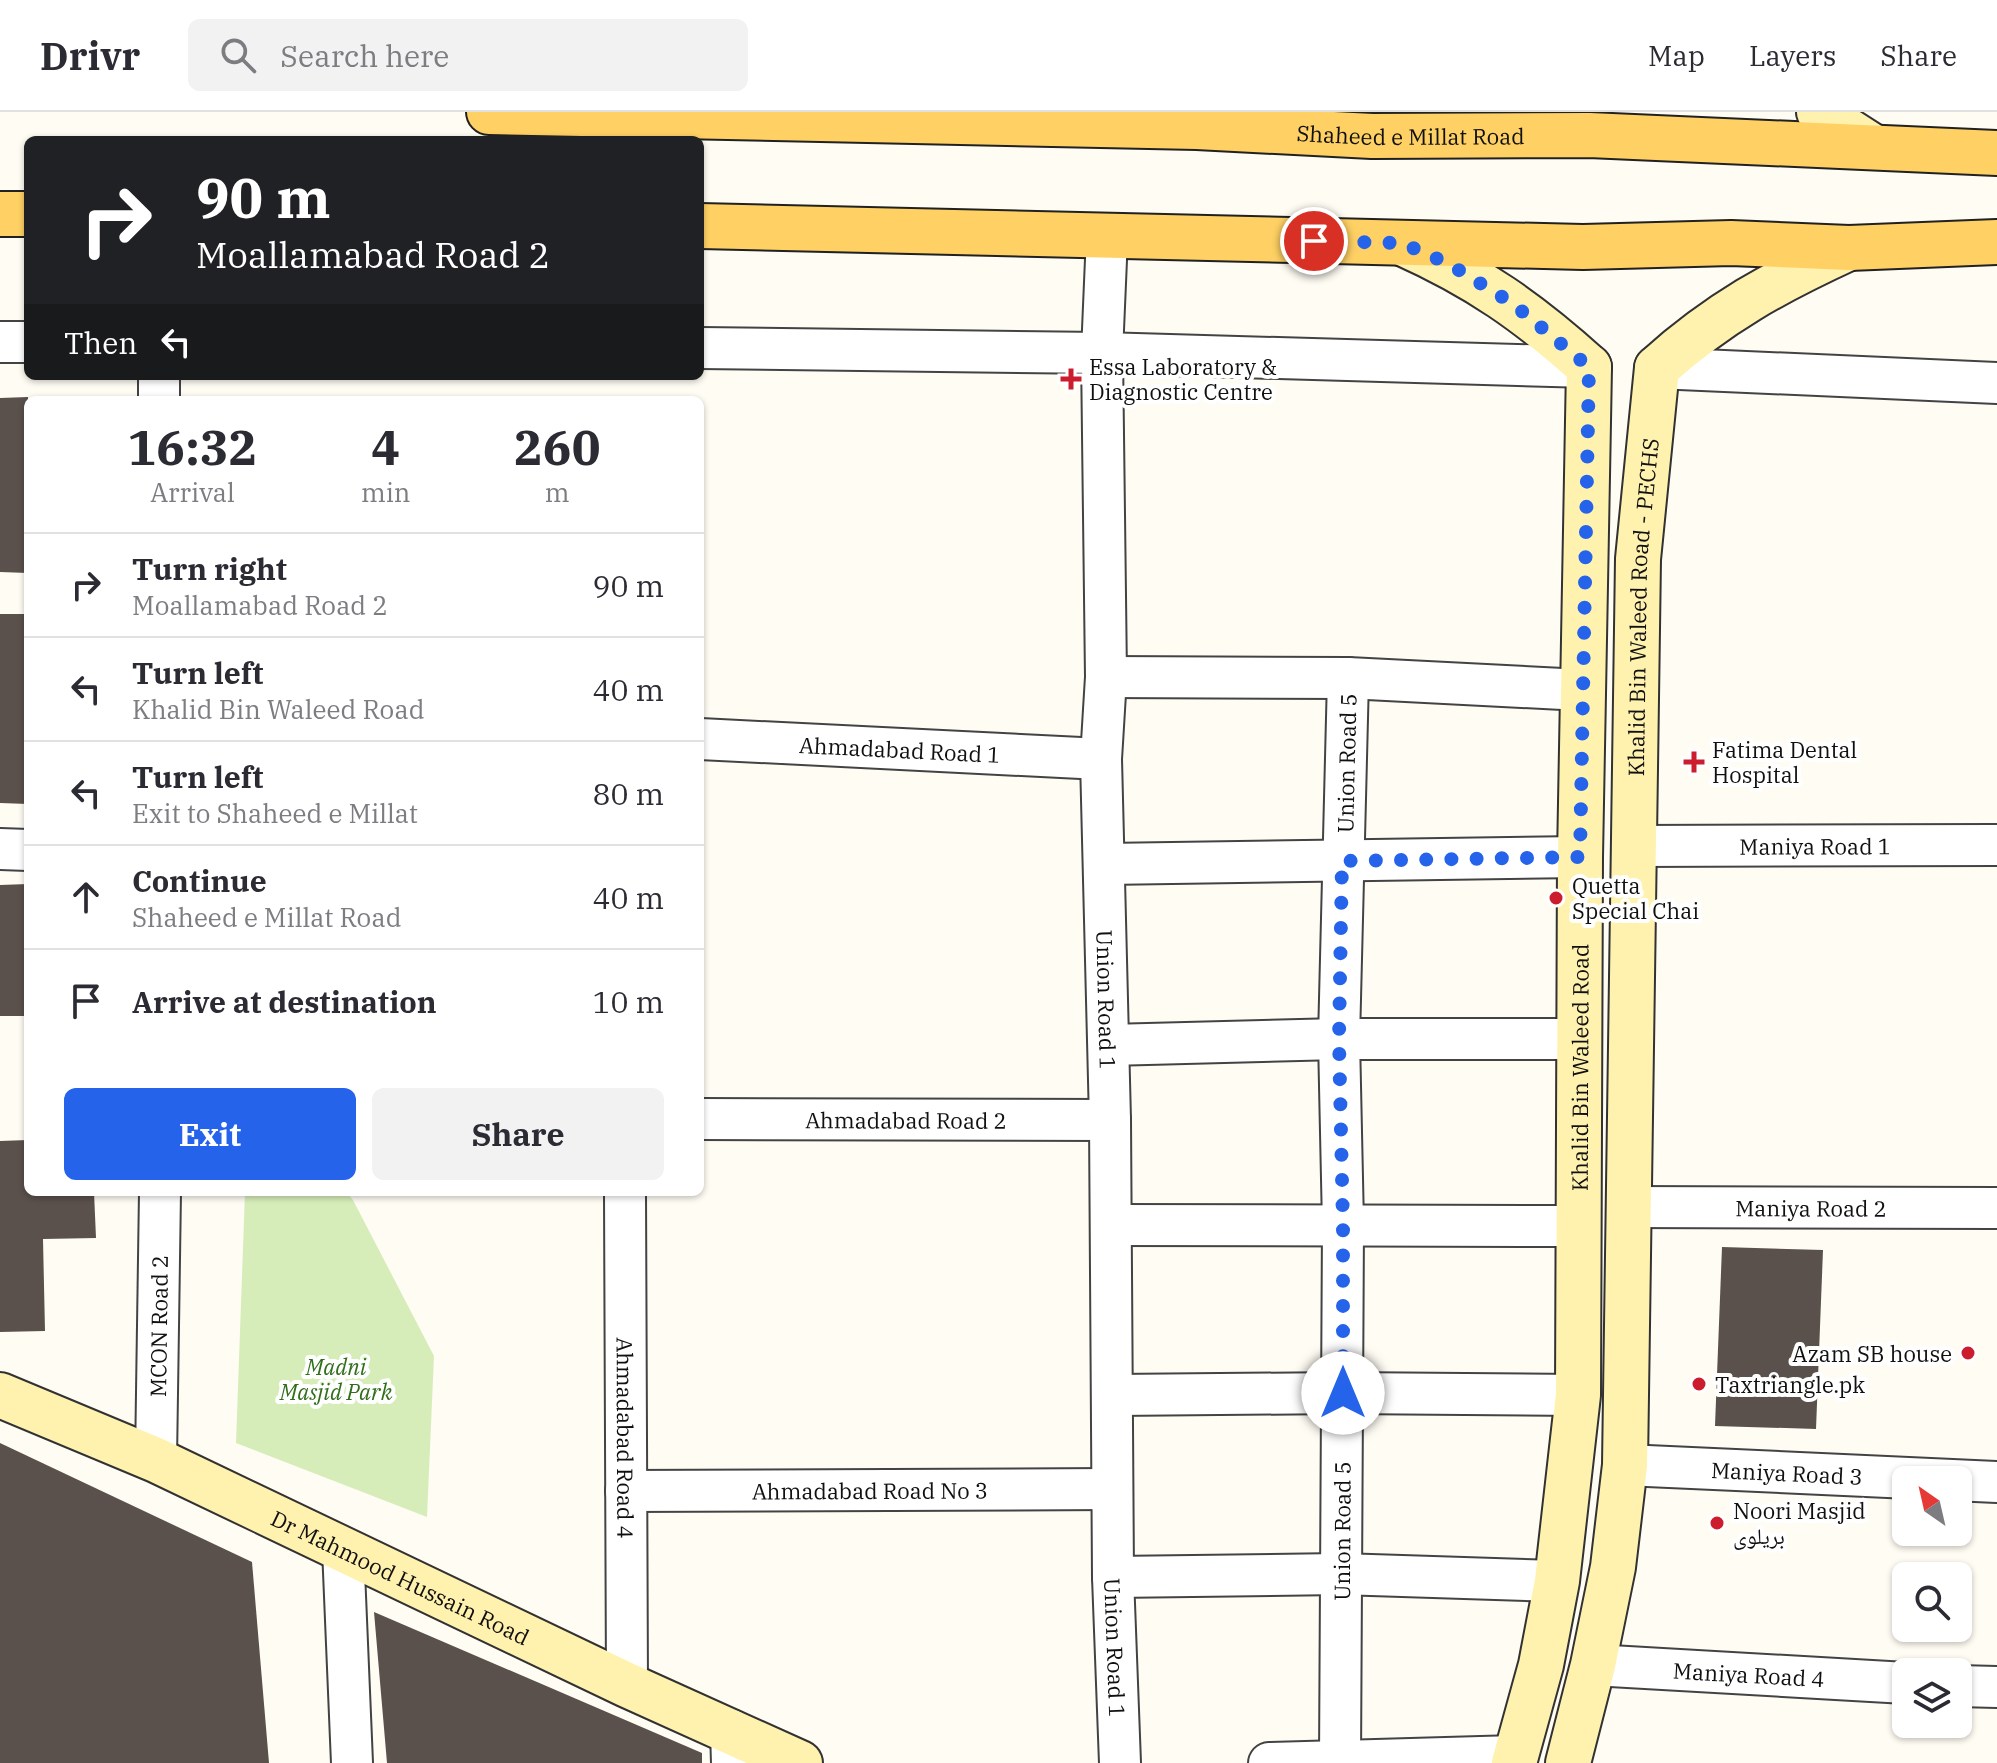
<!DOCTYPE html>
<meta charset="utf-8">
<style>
:root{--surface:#fff;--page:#f2f2f3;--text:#2b2b33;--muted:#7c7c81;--line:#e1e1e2;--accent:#2563eb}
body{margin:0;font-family:"IBM Plex Serif","Noto Naskh Arabic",serif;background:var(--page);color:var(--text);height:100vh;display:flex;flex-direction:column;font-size:30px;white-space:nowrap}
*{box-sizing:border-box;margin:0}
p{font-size:26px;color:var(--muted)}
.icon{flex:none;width:44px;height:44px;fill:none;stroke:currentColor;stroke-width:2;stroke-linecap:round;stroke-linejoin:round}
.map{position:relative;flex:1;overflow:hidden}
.details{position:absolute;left:24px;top:284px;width:680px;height:800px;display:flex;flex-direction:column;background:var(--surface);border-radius:12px;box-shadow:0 2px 6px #0004}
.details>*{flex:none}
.banner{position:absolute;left:24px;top:24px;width:680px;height:244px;border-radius:12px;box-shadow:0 2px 6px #0004;background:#202124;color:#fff;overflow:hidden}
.needle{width:52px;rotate:326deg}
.controls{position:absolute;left:1892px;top:1354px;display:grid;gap:16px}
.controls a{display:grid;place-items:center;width:80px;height:80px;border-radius:12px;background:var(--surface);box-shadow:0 2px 6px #0004;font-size:40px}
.pin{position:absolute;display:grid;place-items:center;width:68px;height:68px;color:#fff;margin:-34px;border:4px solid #fff;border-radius:50%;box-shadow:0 2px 8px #0007}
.me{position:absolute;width:88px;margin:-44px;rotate:0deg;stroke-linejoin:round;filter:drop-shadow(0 0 6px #0008)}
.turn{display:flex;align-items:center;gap:28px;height:168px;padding:0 40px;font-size:36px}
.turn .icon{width:104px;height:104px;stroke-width:2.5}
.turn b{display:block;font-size:56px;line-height:68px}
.then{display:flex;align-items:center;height:76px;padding:0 40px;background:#0003;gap:16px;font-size:30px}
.eta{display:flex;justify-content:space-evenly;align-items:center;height:136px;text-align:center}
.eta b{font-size:48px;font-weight:800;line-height:56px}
.button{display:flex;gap:16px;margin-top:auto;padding:16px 40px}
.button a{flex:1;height:92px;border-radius:12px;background:var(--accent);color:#fff;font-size:32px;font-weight:800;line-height:92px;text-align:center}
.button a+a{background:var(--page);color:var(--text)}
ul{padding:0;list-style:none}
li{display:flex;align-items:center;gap:24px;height:104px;padding:0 40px;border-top:2px solid var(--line)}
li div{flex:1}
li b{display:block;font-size:30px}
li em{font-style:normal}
header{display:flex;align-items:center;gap:48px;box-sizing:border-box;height:112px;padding:0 40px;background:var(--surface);border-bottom:2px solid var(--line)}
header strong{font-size:38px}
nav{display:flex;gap:44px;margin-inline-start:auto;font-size:28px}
.search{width:560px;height:72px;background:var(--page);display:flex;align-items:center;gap:20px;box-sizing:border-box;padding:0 28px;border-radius:12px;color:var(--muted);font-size:30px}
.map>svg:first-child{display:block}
.green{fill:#d7edb9}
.building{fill:#5a504c}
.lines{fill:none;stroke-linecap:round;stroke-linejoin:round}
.street-casing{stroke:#434343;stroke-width:44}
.secondary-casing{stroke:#323232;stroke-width:48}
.primary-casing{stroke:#212121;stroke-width:48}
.street{stroke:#fff;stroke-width:40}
.secondary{stroke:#fff2af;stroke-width:44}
.primary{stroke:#ffd164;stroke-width:44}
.route{stroke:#2563eb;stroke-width:14;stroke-dasharray:0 25.2}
.poi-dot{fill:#cc1d2f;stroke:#fff;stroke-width:3}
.labels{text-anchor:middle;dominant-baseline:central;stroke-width:8;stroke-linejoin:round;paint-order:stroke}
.street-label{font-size:22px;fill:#101010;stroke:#fff}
.poi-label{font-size:22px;fill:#101010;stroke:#fff;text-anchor:start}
.park-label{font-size:22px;font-style:italic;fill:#306e1a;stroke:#fff}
</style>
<header>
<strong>Drivr</strong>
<div class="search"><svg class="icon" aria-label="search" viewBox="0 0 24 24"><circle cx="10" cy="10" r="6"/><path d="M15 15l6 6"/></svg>Search here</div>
<nav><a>Map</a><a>Layers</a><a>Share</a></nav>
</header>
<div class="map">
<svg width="1997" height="1651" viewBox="0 0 1997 1651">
<rect width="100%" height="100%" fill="#fffcf4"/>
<polygon class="green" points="245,1080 346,1080 353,1088 434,1244 427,1405 236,1331"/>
<g class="building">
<polygon points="28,285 28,461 0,460 0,286"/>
<polygon points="85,285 127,285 128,288 85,288"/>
<polygon points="0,502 28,502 28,692 0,691"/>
<polygon points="28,772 28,904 0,904 0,773"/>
<polygon points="28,1028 28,1080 94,1080 96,1126 43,1127 45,1219 0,1220 0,1029"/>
<polygon points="1722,1135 1823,1138 1816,1317 1715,1314"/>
<polygon points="0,1331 252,1450 269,1651 0,1651"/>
<polygon points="374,1500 702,1641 702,1651 387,1651"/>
</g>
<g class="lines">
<g class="street-casing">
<g id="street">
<path id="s1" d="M 1107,124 L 1102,241 L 1106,565 L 1101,647 L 1110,1008 L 1113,1465 L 1120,1651"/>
<polyline points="0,230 28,230"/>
<polyline points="700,236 1102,241 1589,255"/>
<polyline points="1657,256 1997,271"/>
<polyline points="159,264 159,288"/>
<polyline points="1106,565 1348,566 1582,578"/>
<path id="s2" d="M 700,627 L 1101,647"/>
<path id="s3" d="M 1635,734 L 1997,733"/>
<polyline points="0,737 28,738"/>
<polyline points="1105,752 1580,745"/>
<polyline points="1109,933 1339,927 1581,927"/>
<path id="s4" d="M 700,1007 L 1110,1008"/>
<path id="s5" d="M 625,1080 L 627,1573"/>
<path id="s6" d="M 1627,1095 L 1997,1096"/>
<polyline points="1111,1113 1577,1114"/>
<polyline points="1114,1283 1343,1281 1578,1283"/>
<path id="s7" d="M 156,1348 L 160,1080"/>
<path id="s8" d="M 1625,1353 L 1997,1370"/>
<path id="s9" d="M 626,1379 L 1112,1377"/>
<polyline points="343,1436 352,1651"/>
<polyline points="1113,1465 1340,1462 1557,1469"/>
<path id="s10" d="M 1593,1553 L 1906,1571"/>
<polyline points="1958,1574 1997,1575"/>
<polyline points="731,1618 732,1651"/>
<path id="s11" d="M 1340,1649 L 1343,1113 L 1339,927 L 1348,566"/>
<polyline points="1269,1651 1516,1644"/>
</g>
</g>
<g class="secondary-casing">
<g id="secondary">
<polyline points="1819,0 1872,34"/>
<path d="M 1402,131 C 1478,165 1528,200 1589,255"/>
<path d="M 1657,256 C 1718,201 1775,170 1849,136"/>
<path id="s12" d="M 0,1283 L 156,1348 L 627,1573 L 800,1651"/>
<path id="s13" d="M 1514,1651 L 1541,1553 L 1557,1469 L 1578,1283 L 1580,745 L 1589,255"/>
<path id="s14" d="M 1568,1651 L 1593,1553 L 1613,1455 L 1625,1353 L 1638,447 L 1657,256"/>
</g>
</g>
<g class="primary-casing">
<g id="primary">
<path id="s15" d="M 489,0 L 1197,15 L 1372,24 L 1589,23 L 1997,41"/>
<polyline points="0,102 28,102"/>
<polyline points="700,114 1583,135 1731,131 1849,136 1997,130"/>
</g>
</g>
<use href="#street" class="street"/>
<use href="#secondary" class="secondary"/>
<use href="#primary" class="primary"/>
</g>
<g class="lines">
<polyline class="route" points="1314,129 1402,131 1449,152 1512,191 1589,255 1580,745 1342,749 1339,927 1343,1113 1343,1281"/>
</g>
<g class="poi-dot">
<path d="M1067 255h8v8h8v8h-8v8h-8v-8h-8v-8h8z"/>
<path d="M1690 638h8v8h8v8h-8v8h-8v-8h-8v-8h8z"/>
<circle cx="1556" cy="786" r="8"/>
<circle cx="1968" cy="1241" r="8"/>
<circle cx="1699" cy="1272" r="8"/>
<circle cx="1717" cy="1411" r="8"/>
</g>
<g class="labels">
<g class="street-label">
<text stroke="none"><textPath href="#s15" startOffset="922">Shaheed e Millat Road</textPath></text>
<text stroke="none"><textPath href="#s14" startOffset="1162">Khalid Bin Waleed Road - PECHS</textPath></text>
<text stroke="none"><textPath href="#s2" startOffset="200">Ahmadabad Road 1</textPath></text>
<text stroke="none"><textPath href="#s11" startOffset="998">Union Road 5</textPath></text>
<text stroke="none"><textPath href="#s3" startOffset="180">Maniya Road 1</textPath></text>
<text stroke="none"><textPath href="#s1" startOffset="764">Union Road 1</textPath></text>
<text stroke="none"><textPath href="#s13" startOffset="702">Khalid Bin Waleed Road</textPath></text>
<text stroke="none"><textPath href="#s4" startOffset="206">Ahmadabad Road 2</textPath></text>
<text stroke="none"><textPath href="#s6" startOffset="184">Maniya Road 2</textPath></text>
<text stroke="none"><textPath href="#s7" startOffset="134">MCON Road 2</textPath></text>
<text stroke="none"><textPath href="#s5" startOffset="246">Ahmadabad Road 4</textPath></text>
<text stroke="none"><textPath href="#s8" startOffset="162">Maniya Road 3</textPath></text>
<text stroke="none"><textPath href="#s9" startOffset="244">Ahmadabad Road No 3</textPath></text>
<text stroke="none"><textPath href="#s11" startOffset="230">Union Road 5</textPath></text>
<text stroke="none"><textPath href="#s12" startOffset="440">Dr Mahmood Hussain Road</textPath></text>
<text stroke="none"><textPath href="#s1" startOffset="1412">Union Road 1</textPath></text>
<text stroke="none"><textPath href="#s10" startOffset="156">Maniya Road 4</textPath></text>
</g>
<g class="poi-label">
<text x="1089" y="254">Essa Laboratory &amp;<tspan x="1089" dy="25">Diagnostic Centre</tspan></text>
<text x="1712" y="637">Fatima Dental<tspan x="1712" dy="25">Hospital</tspan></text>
<text x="1572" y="773">Quetta<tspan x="1572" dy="25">Special Chai</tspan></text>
<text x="1952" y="1241" text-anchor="end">Azam SB house</text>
<text x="1715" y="1272">Taxtriangle.pk</text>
<text x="1733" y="1398">Noori Masjid<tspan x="1733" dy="25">بریلوی</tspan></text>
</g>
<g class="park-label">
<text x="336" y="1254">Madni<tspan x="336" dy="25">Masjid Park</tspan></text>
</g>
</g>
</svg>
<div class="controls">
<a><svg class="needle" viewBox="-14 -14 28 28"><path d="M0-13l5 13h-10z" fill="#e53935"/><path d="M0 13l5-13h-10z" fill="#7c7c81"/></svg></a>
<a><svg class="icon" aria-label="search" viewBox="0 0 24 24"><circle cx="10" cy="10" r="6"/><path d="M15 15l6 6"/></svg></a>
<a><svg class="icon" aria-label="layers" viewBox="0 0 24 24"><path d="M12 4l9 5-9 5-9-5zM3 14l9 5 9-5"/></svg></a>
</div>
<div class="pin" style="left:1314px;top:129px;background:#d93025"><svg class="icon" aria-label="arrive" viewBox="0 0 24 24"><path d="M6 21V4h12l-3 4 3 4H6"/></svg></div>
<svg class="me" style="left:1343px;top:1281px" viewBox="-20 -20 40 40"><circle r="19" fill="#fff"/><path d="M0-13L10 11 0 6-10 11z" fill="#2563eb"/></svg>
<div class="banner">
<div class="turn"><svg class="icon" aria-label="right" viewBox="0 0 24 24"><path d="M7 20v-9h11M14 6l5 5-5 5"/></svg><div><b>90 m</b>Moallamabad Road 2</div></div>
<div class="then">Then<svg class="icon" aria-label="left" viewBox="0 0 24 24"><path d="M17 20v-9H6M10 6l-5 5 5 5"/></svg></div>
</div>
<section class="details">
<div class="eta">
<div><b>16:32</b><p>Arrival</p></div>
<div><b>4</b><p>min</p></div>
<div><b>260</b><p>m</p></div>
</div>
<ul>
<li><svg class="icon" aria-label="right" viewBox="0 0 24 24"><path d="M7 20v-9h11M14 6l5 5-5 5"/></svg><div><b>Turn right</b><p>Moallamabad Road 2</p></div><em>90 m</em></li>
<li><svg class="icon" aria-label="left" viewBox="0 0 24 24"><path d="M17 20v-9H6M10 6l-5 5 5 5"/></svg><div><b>Turn left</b><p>Khalid Bin Waleed Road</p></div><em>40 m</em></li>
<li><svg class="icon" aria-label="left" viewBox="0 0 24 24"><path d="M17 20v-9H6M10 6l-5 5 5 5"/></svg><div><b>Turn left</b><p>Exit to Shaheed e Millat</p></div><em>80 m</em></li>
<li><svg class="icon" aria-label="ahead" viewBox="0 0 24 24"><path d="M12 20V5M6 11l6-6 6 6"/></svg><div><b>Continue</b><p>Shaheed e Millat Road</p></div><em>40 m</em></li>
<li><svg class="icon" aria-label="arrive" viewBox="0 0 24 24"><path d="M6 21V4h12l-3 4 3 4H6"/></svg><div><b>Arrive at destination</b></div><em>10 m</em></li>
</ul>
<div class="button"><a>Exit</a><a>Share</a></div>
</section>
</div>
